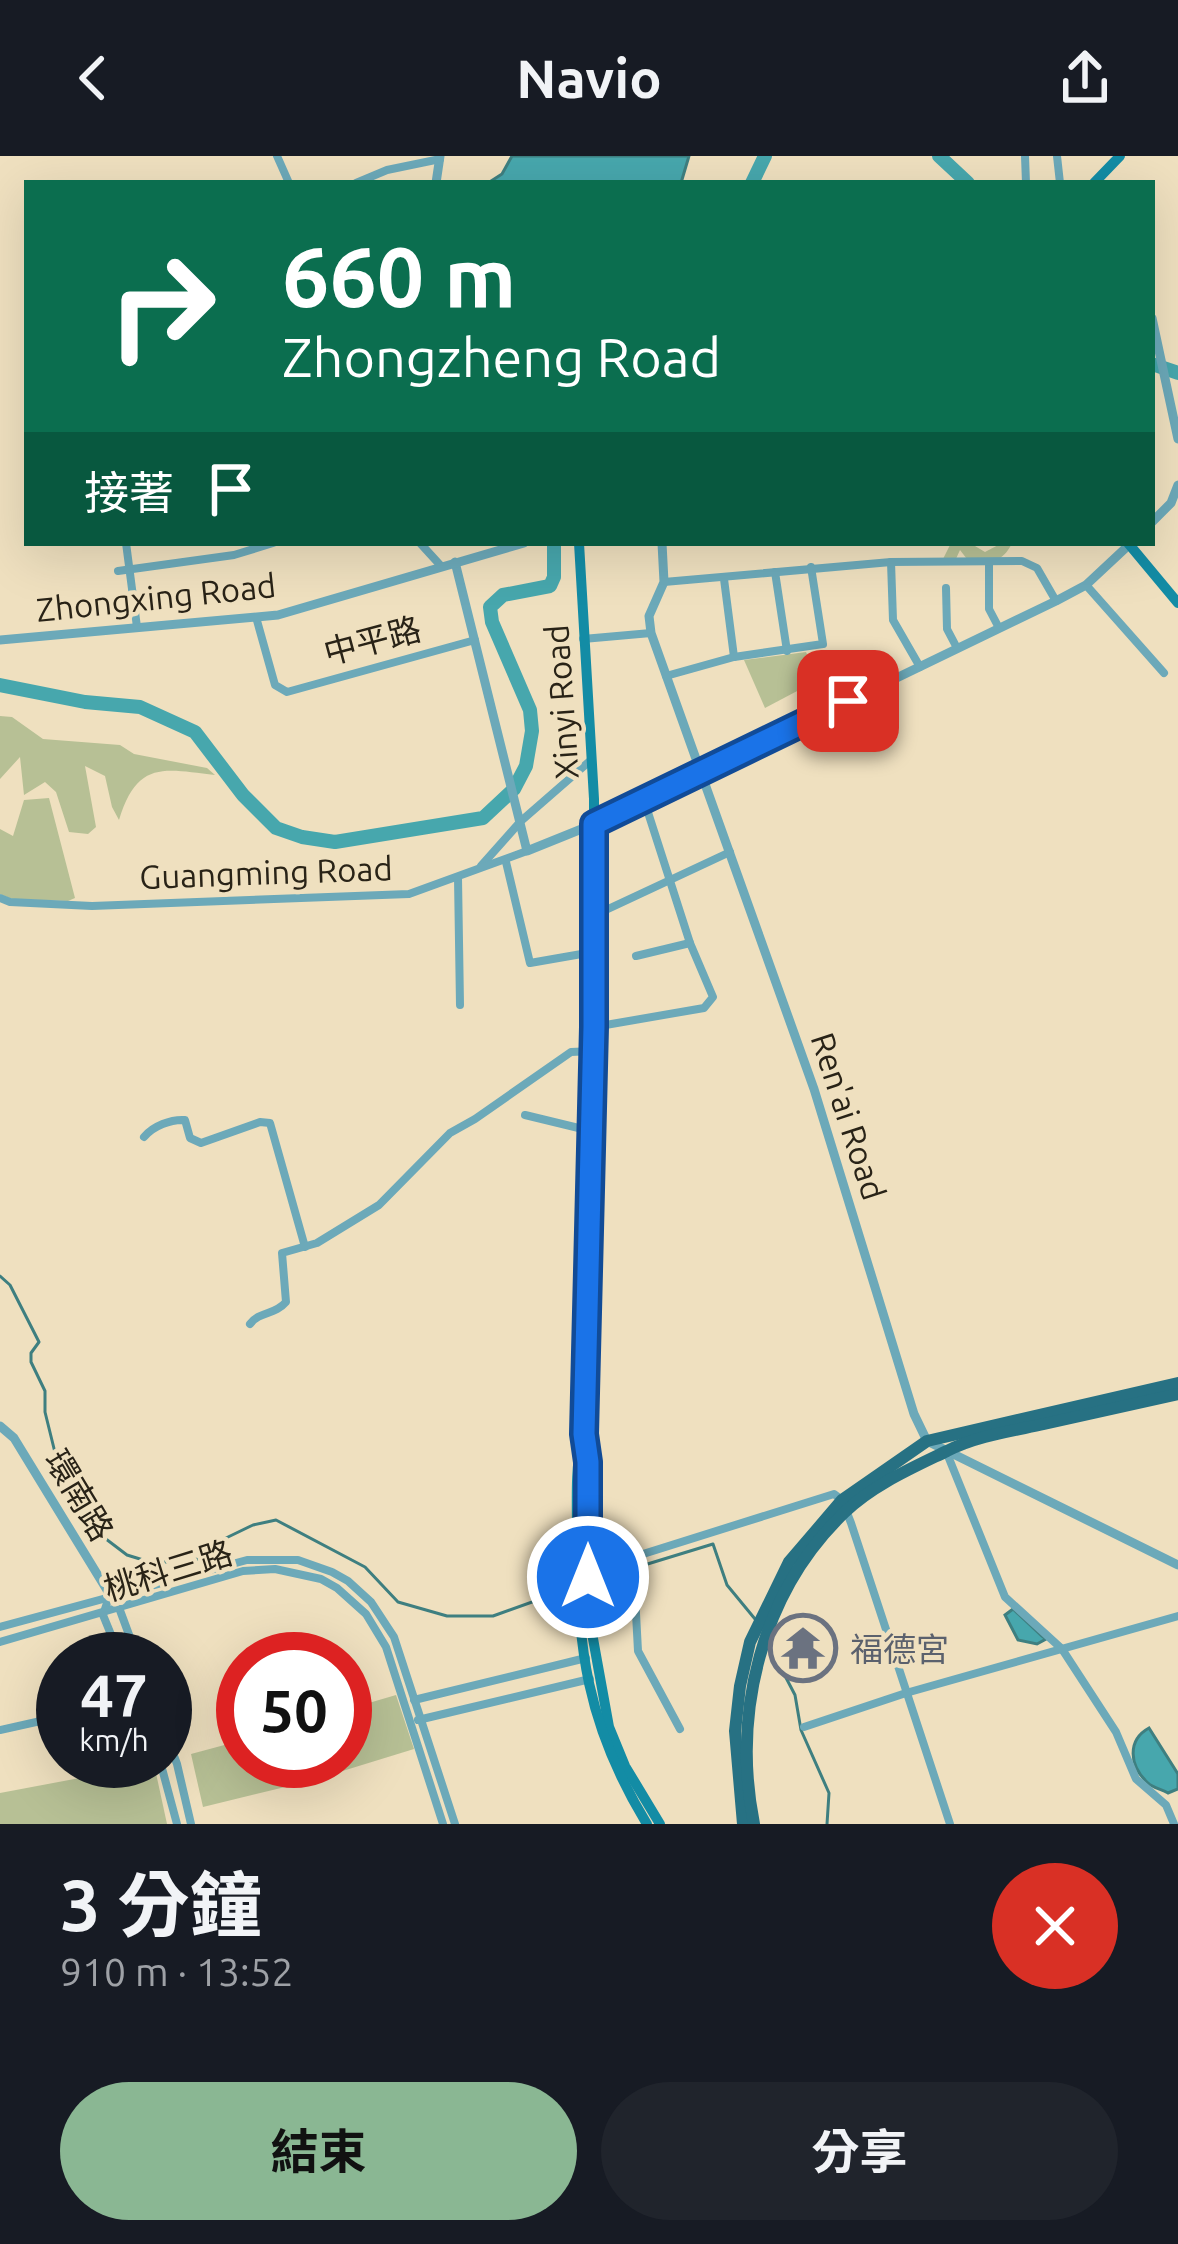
<!DOCTYPE html>
<html lang="zh-TW">
<meta charset="utf-8">
<style>
:root{--surface:#171b24;--page:#20242c;--text:#f1f3f6;--muted:#9ea1a6;--accent:#8ab793}
body{margin:0;font-family:Ubuntu,"Noto Sans TC",sans-serif;background:var(--page);color:var(--text);height:100vh;display:flex;flex-direction:column;font-size:45px;white-space:nowrap}
*{box-sizing:border-box;margin:0}
p{font-size:39px;color:var(--muted)}
.icon{flex:none;width:66px;height:66px;fill:none;stroke:currentColor;stroke-width:2;stroke-linecap:round;stroke-linejoin:round}
.map{position:relative;height:1668px;overflow:hidden}
.panel{display:flex;flex-direction:column;background:var(--surface);flex:1}
.panel>*{flex:none}
.guide{position:absolute;left:24px;top:24px;width:1131px;height:366px;border-radius:0px;box-shadow:0 12px 48px #0002;background:#0b6e4f;color:#fff;overflow:hidden}
.speed{position:absolute;left:36px;top:1476px;display:flex;gap:24px;font-size:60px;font-weight:700;text-align:center}
.speed>*{display:grid;place-content:center;width:156px;height:156px;border-radius:50%;background:var(--surface);box-shadow:0 12px 48px #0002;line-height:1}
.speed small{font-size:30px;font-weight:400}
.speed .limit{border:18px solid #d22;background:#fff;color:#111}
.pin{position:absolute;display:grid;place-items:center;width:102px;height:102px;color:#fff;margin:-51px;border-radius:24px;box-shadow:0 6px 18px #0006}
.me{position:absolute;width:132px;margin:-66px;rotate:0deg;stroke-linejoin:round;filter:drop-shadow(0 0 9px #0008)}
.turn{display:flex;align-items:center;gap:42px;height:252px;padding:0 60px;font-size:54px}
.turn .icon{width:156px;height:156px;stroke-width:2.5}
.turn b{display:block;font-size:84px;line-height:102px}
.then{display:flex;align-items:center;height:114px;padding:0 60px;background:#0003;gap:24px;font-size:45px}
.round{display:grid;place-items:center;flex:none;width:126px;height:126px;border-radius:63px;background:var(--page)}
.overview{display:flex;align-items:center;justify-content:space-between;height:204px;padding:0 60px}
h1{font-size:72px;font-weight:700;line-height:90px}
.cta{display:flex;gap:24px;margin-top:auto;padding:24px 60px}
.cta a{flex:1;height:138px;border-radius:72px;background:var(--accent);color:#111;font-size:48px;font-weight:700;line-height:138px;text-align:center}
.cta a+a{background:var(--page);color:var(--text)}
header{display:flex;justify-content:space-between;align-items:center;height:156px;padding:0 60px;background:var(--surface);font-size:54px;font-weight:700}
.map>svg:first-child{display:block}
.green{fill:#b7c095}
.water{fill:#47a7ad;stroke:#3e7f80;stroke-width:3}
.lines{fill:none;stroke-linecap:round;stroke-linejoin:round}
.stream{stroke:#3e7f80;stroke-width:3}
.river{stroke:#47a7ad;stroke-width:14}
.minor{stroke:#6ca9b9;stroke-width:8}
.tertiary{stroke:#6ca9b9;stroke-width:9}
.secondary{stroke:#138ca5;stroke-width:10}
.primary{stroke:#277183;stroke-width:12}
.route-casing{stroke:#114b97;stroke-width:30}
.route{stroke:#1a73e8;stroke-width:21}
.labels{text-anchor:middle;dominant-baseline:central;stroke-width:9;stroke-linejoin:round;paint-order:stroke}
.street-label{font-size:33px;fill:#292317;stroke:#efe0bf}
.worship-label{font-size:33px;fill:#5b616d;stroke:#efe0bf;text-anchor:start}
</style>
<header><svg class="icon" aria-label="back" viewBox="0 0 24 24"><path d="M15 5l-7 7 7 7"/></svg>Navio<svg class="icon" aria-label="share" viewBox="0 0 24 24"><path d="M12 15V3M7 8l5-5 5 5M5 13v7h14v-7"/></svg></header>
<div class="map">
<svg width="1178" height="1668" viewBox="0 0 1178 1668">
<rect width="100%" height="100%" fill="#efe0bf"/>
<g class="green">
<path d="M 951,387 L 970,387 L 985,396 L 1002,387 L 1012,387 C 1004,405 989,409 970,407 L 960,394 L 955,405 L 943,403 Z"/>
<polygon points="806,496 818,524 765,552 744,504"/>
<path d="M 0,560 L 12,561 L 43,583 L 120,589 L 134,598 L 207,612 L 215,619 C 164,613 137,604 119,664 L 112,651 L 105,620 L 85,610 L 96,671 L 88,678 L 69,676 L 56,636 L 45,626 L 24,639 L 20,601 L 0,623 Z"/>
<polygon points="49,642 75,742 68,745 12,743 0,738 0,673 13,680 24,644"/>
<polygon points="396,1539 414,1593 310,1625 203,1651 191,1598 243,1584 243,1605 345,1605 345,1554"/>
<polygon points="154,1608 167,1668 0,1668 0,1637"/>
</g>
<g class="water">
<polygon points="512,0 689,0 681,27 488,27 502,18"/>
<polygon points="1013,1453 1042,1480 1046,1483 1037,1488 1018,1484 1005,1459"/>
<path d="M 1149,1572 L 1178,1618 L 1178,1633 L 1168,1637 C 1161,1633 1153,1632 1148,1627 C 1129,1610 1127,1584 1149,1572 Z"/>
</g>
<g class="lines">
<g class="stream">
<polyline points="0,1120 10,1129 39,1186 31,1197 31,1206 45,1235 45,1256 62,1325 81,1364 127,1399 153,1407 200,1403 226,1382 253,1369 276,1364 365,1411 398,1446 447,1460 493,1460 574,1431"/>
<polyline points="641,1410 713,1388 727,1429 755,1463"/>
<polyline points="595,1424 627,1414"/>
<polyline points="770,1491 795,1539 801,1574 829,1637 827,1668"/>
</g>
<g class="river">
<polyline points="939,0 968,27"/>
<polyline points="752,27 765,0"/>
<polyline points="1152,208 1178,217"/>
<polyline points="0,529 85,546 140,551 195,576 243,639 276,672 302,681 335,686 483,662 514,633 526,610 532,575 530,554 492,466 490,451 503,439 550,430 554,421 554,389"/>
</g>
<g class="minor">
<polyline points="277,0 289,27"/>
<polyline points="1025,0 1026,27"/>
<polyline points="1057,0 1060,27"/>
<polyline points="356,27 387,14 440,3"/>
<polyline points="126,387 137,471"/>
<polyline points="420,387 441,410"/>
<polyline points="891,406 893,464 920,511"/>
<polyline points="989,406 989,453 999,472"/>
<polyline points="118,415 234,399 273,387"/>
<polyline points="775,416 787,495"/>
<polyline points="724,423 734,501"/>
<polyline points="664,426 891,406 1022,405 1037,412 1056,445"/>
<polyline points="1086,429 1164,517"/>
<polyline points="946,432 947,473 957,492"/>
<polyline points="256,461 275,529 287,536 475,484"/>
<polyline points="583,483 651,477"/>
<polyline points="666,520 734,501 823,488 811,411"/>
<polyline points="506,706 530,807 593,796"/>
<polyline points="481,710 521,665 591,604"/>
<polyline points="458,722 460,849"/>
<polyline points="0,742 10,746 92,750 409,738 527,695"/>
<polyline points="593,760 730,696"/>
<polyline points="636,800 690,787"/>
<polyline points="594,871 704,852 713,841 690,787 644,644"/>
<polyline points="525,959 591,975"/>
<path d="M 144,981 C 153,970 171,963 185,964 L 190,982 L 201,987 L 260,966 L 270,967 L 305,1091"/>
<path d="M 250,1168 C 260,1155 275,1159 286,1146 L 282,1097 L 317,1087 L 379,1049 L 450,977 L 475,963 L 571,896 L 593,895"/>
<polyline points="946,1295 1005,1441 1062,1493 1116,1576 1136,1623 1166,1649 1174,1668"/>
<polyline points="633,1401 638,1495 680,1573"/>
<polyline points="589,1415 834,1338 842,1344 851,1367 950,1668"/>
<polyline points="109,1441 103,1459 121,1503"/>
<polyline points="118,1449 138,1503"/>
<polyline points="0,1471 247,1404 298,1404 332,1416 348,1425 371,1446 394,1481 455,1668"/>
<polyline points="0,1486 243,1415 275,1413 321,1423 337,1432 366,1458 386,1491 443,1668"/>
<polyline points="414,1544 586,1502"/>
<polyline points="418,1564 590,1523"/>
<polyline points="804,1571 906,1537 1178,1460"/>
<polyline points="0,1574 63,1560"/>
<polyline points="165,1576 177,1608 191,1668"/>
<polyline points="160,1605 177,1668"/>
</g>
<g class="tertiary">
<polyline points="436,27 440,0"/>
<polyline points="1152,162 1178,283"/>
<polyline points="1152,366 1171,347 1178,329"/>
<polyline points="662,387 664,426 649,460 651,477 814,933 914,1258 927,1285 1178,1409"/>
<polyline points="455,406 527,695 594,668 1056,445 1086,429 1131,387"/>
<polyline points="0,484 278,459 524,387"/>
<polyline points="0,1270 14,1282 110,1439"/>
</g>
<g class="secondary">
<polyline points="1094,27 1120,0"/>
<polyline points="579,387 594,643 594,871 584,1278 590,1466 609,1571 625,1610 660,1668"/>
<polyline points="1128,387 1178,447"/>
<path d="M 582,1284 C 575,1314 577,1345 577,1376 C 576,1489 587,1570 647,1668"/>
</g>
<g class="primary">
<polyline points="743,1668 735,1575 740,1530 750,1486 789,1406 842,1344 927,1285 1178,1227"/>
<path d="M 754,1668 C 732,1557 761,1436 845,1356 C 873,1329 912,1312 947,1295 C 976,1280 1012,1275 1044,1268 C 1088,1258 1133,1248 1178,1238"/>
</g>
</g>
<g class="lines">
<g class="route-casing">
<polyline id="route" points="588,1421 588,1306 584,1278 594,871 594,668 848,545"/>
</g>
<use href="#route" class="route"/>
</g>
<defs>
<g id="temple-ring" transform="scale(3.45)"><circle r="9.5" fill="#efe0bf" stroke="#6b7280" stroke-width="1.5"/><path d="M0-6L5-2H3V0L6.5 2.5H4V6H1.5V3h-3V6H-4V2.5H-6.5L-3 0V-2H-5Z" fill="#6b7280"/></g>
</defs>
<g fill-rule="evenodd">
<use href="#temple-ring" x="803" y="1492"/>
</g>
<g class="labels">
<g class="street-label">
<text transform="translate(156 441) rotate(-6)">Zhongxing Road</text>
<text transform="translate(372 484) rotate(-15)">中平路</text>
<text transform="translate(561 546) rotate(-94)">Xinyi Road</text>
<text transform="translate(266 716) rotate(-2)">Guangming Road</text>
<text transform="translate(849 960) rotate(72)">Ren'ai Road</text>
<text transform="translate(80 1339) rotate(59)">環南路</text>
<text transform="translate(168 1414) rotate(-17)">桃科三路</text>
</g>
<g class="worship-label">
<text x="850" y="1492">福德宮</text>
</g>
</g>
</svg>
<div class="speed"><div>47<small>km/h</small></div><div class="limit">50</div></div>
<div class="pin" style="left:848px;top:545px;background:#d93025"><svg class="icon" aria-label="arrive" viewBox="0 0 24 24"><path d="M6 21V4h12l-3 4 3 4H6"/></svg></div>
<svg class="me" style="left:588px;top:1421px" viewBox="-20 -20 40 40"><circle r="17" fill="#1a73e8" stroke="#fff" stroke-width="3"/><path d="M0-11L8 9 0 5-8 9z" fill="#fff"/></svg>
<div class="guide">
<div class="turn"><svg class="icon" aria-label="right" viewBox="0 0 24 24"><path d="M7 20v-9h11M14 6l5 5-5 5"/></svg><div><b>660 m</b>Zhongzheng Road</div></div>
<div class="then">接著<svg class="icon" aria-label="arrive" viewBox="0 0 24 24"><path d="M6 21V4h12l-3 4 3 4H6"/></svg></div>
</div>
</div>
<section class="panel">
<div class="overview"><div><h1>3 分鐘</h1><p>910 m · 13:52</p></div><a class="round" style="background:#d93025;color:#fff"><svg class="icon" aria-label="close" viewBox="0 0 24 24"><path d="M6 6l12 12M18 6L6 18"/></svg></a></div>
<div class="cta"><a>結束</a><a>分享</a></div>
</section>
